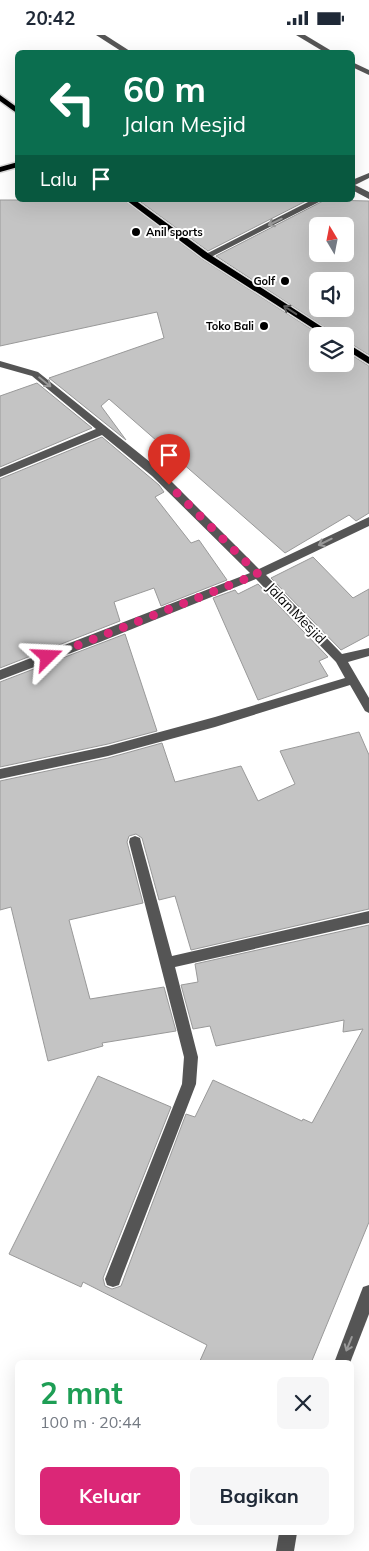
<!DOCTYPE html>
<html lang="id">
<meta charset="utf-8">
<style>
:root{--surface:#fff;--page:#f6f6f7;--text:#1f2937;--muted:#747a83;--accent:#db2777}
body{margin:0;font-family:Mulish,sans-serif;background:var(--page);color:var(--text);height:100vh;display:flex;flex-direction:column;font-size:19px;white-space:nowrap}
*{box-sizing:border-box;margin:0}
p{font-size:16px;color:var(--muted)}
.icon{flex:none;width:28px;height:28px;fill:none;stroke:currentColor;stroke-width:2;stroke-linecap:round;stroke-linejoin:round}
.map{position:relative;flex:1;overflow:hidden}
.sheet{position:absolute;left:15px;top:1325px;width:339px;height:175px;display:flex;flex-direction:column;background:var(--surface);border-radius:8px;box-shadow:0 5px 20px #0002}
.sheet>*{flex:none}
.top-card{position:absolute;left:15px;top:15px;width:340px;height:152px;border-radius:8px;box-shadow:0 5px 20px #0002;background:#0b6e4f;color:#fff;overflow:hidden}
.needle{width:32px;rotate:350deg}
.tools{position:absolute;left:309px;top:182px;display:grid;gap:10px}
.tools a{display:grid;place-items:center;width:45px;height:45px;border-radius:8px;background:var(--surface);box-shadow:0 5px 20px #0002;font-size:25px}
.pin{position:absolute;display:grid;place-items:center;width:42px;height:42px;color:#fff;margin:-51px -21px;border-radius:50% 50% 50% 0;rotate:-45deg;box-shadow:0 0 5px #0007}
.pin .icon{rotate:45deg}
.me{position:absolute;width:55px;margin:-28px;rotate:69deg;stroke-linejoin:round;filter:drop-shadow(0 0 4px #0008)}
.turn{display:flex;align-items:center;gap:18px;height:105px;padding:0 25px;font-size:22px}
.turn .icon{width:65px;height:65px;stroke-width:2.5}
.turn b{display:block;font-size:35px;line-height:42px}
.then{display:flex;align-items:center;height:48px;padding:0 25px;background:#0003;gap:10px;font-size:19px}
.round{display:grid;place-items:center;flex:none;width:52px;height:52px;border-radius:8px;background:var(--page)}
.headline{display:flex;align-items:center;justify-content:space-between;height:85px;padding:0 25px}
h1{font-size:30px;font-weight:700;line-height:38px;color:#1e9e55}
.cta{display:flex;gap:10px;margin-top:auto;padding:10px 25px}
.cta a{flex:1;height:58px;border-radius:8px;background:var(--accent);color:#fff;font-size:20px;font-weight:700;line-height:58px;text-align:center}
.cta a+a{background:var(--page);color:var(--text)}
.status{display:flex;justify-content:space-between;align-items:center;height:35px;padding:0 25px;background:var(--surface);direction:ltr}
.status svg{height:14px;fill:currentColor}
.map>svg:first-child{display:block}
.building{fill:#c4c4c4;stroke:#999;fill-rule:evenodd}
.lines{fill:none;stroke-linecap:round;stroke-linejoin:round}
.major-casing{stroke:#dbdbdb;stroke-width:3}
.minor{fill:#555;fill-rule:evenodd}
.major{fill:#000;fill-rule:evenodd}
.oneway{stroke:#999}
.oneway2{stroke:#595959}
.route{stroke:#db2777;stroke-width:9;stroke-dasharray:0 16.2}
.poi-dot{fill:#000;stroke:#fff;stroke-width:2}
.labels{text-anchor:middle;dominant-baseline:central;stroke-width:4;stroke-linejoin:round;paint-order:stroke}
.far-poi-label{font-size:11px;font-weight:bold;fill:#000;stroke:#fff;text-anchor:end}
.street-label{font-size:14px;fill:#000;stroke:#fff}
</style>
<div class="status"><b>20:42</b><svg viewBox="0 0 49 12"><path d="M0 12V9h3v3zM5 12V6h3v6zM10 12V3h3v9zM15 12V0h3v12zM26 1h20v11H26zM47 4h2v5h-2z"/></svg></div>
<div class="map">
<svg width="369" height="1516" viewBox="0 0 369 1516">
<rect width="100%" height="100%" fill="#fff"/>
<g class="building">
<polygon points="0,165 124,165 202,224 322,301 318,301 318,329 345,329 345,316 369,331 369,478 356,486 349,480 285,518 109,364 101,371 126,405 49,343 164,303 157,277 0,311"/>
<polygon points="138,165 308,165 208,216"/>
<path d="M 325,165 L 369,166 L 369,320 L 345,305 L 345,301 L 338,301 L 216,221 ZM 318,191 L 345,191 L 345,219 L 318,219 ZM 318,246 L 345,246 L 345,274 L 318,274 Z"/>
<polygon points="37,348 92,393 0,432 0,361"/>
<polygon points="102,402 159,450 164,457 155,462 191,508 199,505 227,545 161,571 154,553 114,567 120,586 0,633 0,444"/>
<polygon points="313,522 353,563 369,554 369,600 341,615 271,543"/>
<polygon points="258,549 328,622 319,626 328,641 258,665 213,563 235,555 238,559"/>
<polygon points="125,599 157,696 108,709 0,732 0,647"/>
<polygon points="359,697 369,720 369,874 191,915 175,861 159,865 142,803 136,799 129,801 127,807 143,868 69,885 90,964 164,952 176,996 102,1008 103,1011 48,1026 11,872 0,875 0,746 108,723 162,708 175,747 241,731 258,766 295,749 280,716"/>
<polygon points="369,890 369,1187 311,1328 199,1328 207,1310 83,1247 81,1252 9,1219 98,1041 171,1072 103,1243 105,1251 112,1254 121,1251 186,1079 195,1082 213,1045 302,1086 303,1084 312,1088 363,994 343,997 344,985 216,1011 210,991 193,994 181,950 198,947 195,929"/>
</g>
<g class="lines">
<g class="major-casing">
<g id="major">
<polygon points="0,60 18,73 18,79 0,66"/>
<polygon points="18,127 18,132 0,137 0,132"/>
<polygon points="126,165 135,165 209,219 336,301 325,301 203,223"/>
<polygon points="345,307 369,322 369,329 345,314"/>
</g>
</g>
<g class="minor">
<polygon points="96,0 105,0 133,18 124,18"/>
<polygon points="296,0 305,0 335,18 326,18"/>
<polygon points="352,27 369,35 369,40 352,32"/>
<polygon points="369,138 369,143 355,150 369,157 369,164 352,155 352,145"/>
<polygon points="312,165 323,165 209,223 203,223 202,221"/>
<polygon points="0,326 38,337 160,435 259,534 369,482 369,491 266,540 342,619 369,613 369,621 348,627 369,663 369,678 365,676 350,650 215,692 108,721 0,744 0,734 108,711 215,682 345,643 336,627 256,544 100,607 0,645 0,635 250,538 152,441 102,400 0,442 0,434 96,394 32,341 0,332"/>
<polygon points="135,801 140,803 141,807 172,921 369,876 369,888 175,932 198,1022 196,1049 121,1244 119,1250 113,1252 107,1250 105,1244 182,1049 184,1022 129,807 130,803"/>
<polygon points="369,1250 369,1279 350,1328 334,1328 363,1252"/>
<polygon points="279,1498 297,1498 294,1516 276,1516"/>
</g>
<use href="#major" class="major"/>
</g>
<defs><path id="oneway-shaft" d="M-6 0H5M1.5-3L5.5 0L1.5 3" fill="none" stroke-width="1.6" stroke-linecap="round" stroke-linejoin="round" transform="scale(1.25)"/></defs>
<g class="oneway">
<use href="#oneway-shaft" transform="translate(275 187) rotate(154)"/>
<use href="#oneway-shaft" transform="translate(45 347) rotate(39)"/>
<use href="#oneway-shaft" transform="translate(325 507) rotate(154)"/>
<use href="#oneway-shaft" transform="translate(349 1309) rotate(112)"/>
</g>
<use class="oneway2" href="#oneway-shaft" transform="translate(290 275) rotate(-147)"/>
<g class="lines">
<polyline class="route" points="48,622 258,539 169,450"/>
</g>
<g class="poi-dot">
<circle cx="136" cy="197" r="5"/>
<circle cx="285" cy="246" r="5"/>
<circle cx="264" cy="291" r="5"/>
</g>
<g class="labels">
<g class="far-poi-label">
<text x="146" y="197" text-anchor="start">Anil sports</text>
<text x="275" y="246">Golf</text>
<text x="254" y="291">Toko Bali</text>
</g>
<g class="street-label">
<text transform="translate(296 578) rotate(46)">Jalan Mesjid</text>
</g>
</g>
</svg>
<div class="tools">
<a><svg class="needle" viewBox="-14 -14 28 28"><path d="M0-13l5 13h-10z" fill="#e53935"/><path d="M0 13l5-13h-10z" fill="#747a83"/></svg></a>
<a><svg class="icon" aria-label="sound" viewBox="0 0 24 24"><path d="M4 9h4l5-4v14l-5-4H4zM17 9q2 3 0 6"/></svg></a>
<a><svg class="icon" aria-label="layers" viewBox="0 0 24 24"><path d="M12 4l9 5-9 5-9-5zM3 14l9 5 9-5"/></svg></a>
</div>
<div class="pin" style="left:169px;top:450px;background:#d93025"><svg class="icon" aria-label="arrive" viewBox="0 0 24 24"><path d="M6 21V4h12l-3 4 3 4H6"/></svg></div>
<svg class="me" style="left:48px;top:622px" viewBox="-20 -20 40 40"><path d="M0-17L14 15 0 8-14 15z" fill="#db2777" stroke="#fff" stroke-width="4"/></svg>
<div class="top-card">
<div class="turn"><svg class="icon" aria-label="left" viewBox="0 0 24 24"><path d="M17 20v-9H6M10 6l-5 5 5 5"/></svg><div><b>60 m</b>Jalan Mesjid</div></div>
<div class="then">Lalu<svg class="icon" aria-label="arrive" viewBox="0 0 24 24"><path d="M6 21V4h12l-3 4 3 4H6"/></svg></div>
</div>
<section class="sheet">
<div class="headline"><div><h1>2 mnt</h1><p>100 m · 20:44</p></div><a class="round"><svg class="icon" aria-label="close" viewBox="0 0 24 24"><path d="M6 6l12 12M18 6L6 18"/></svg></a></div>
<div class="cta"><a>Keluar</a><a>Bagikan</a></div>
</section>
</div>
